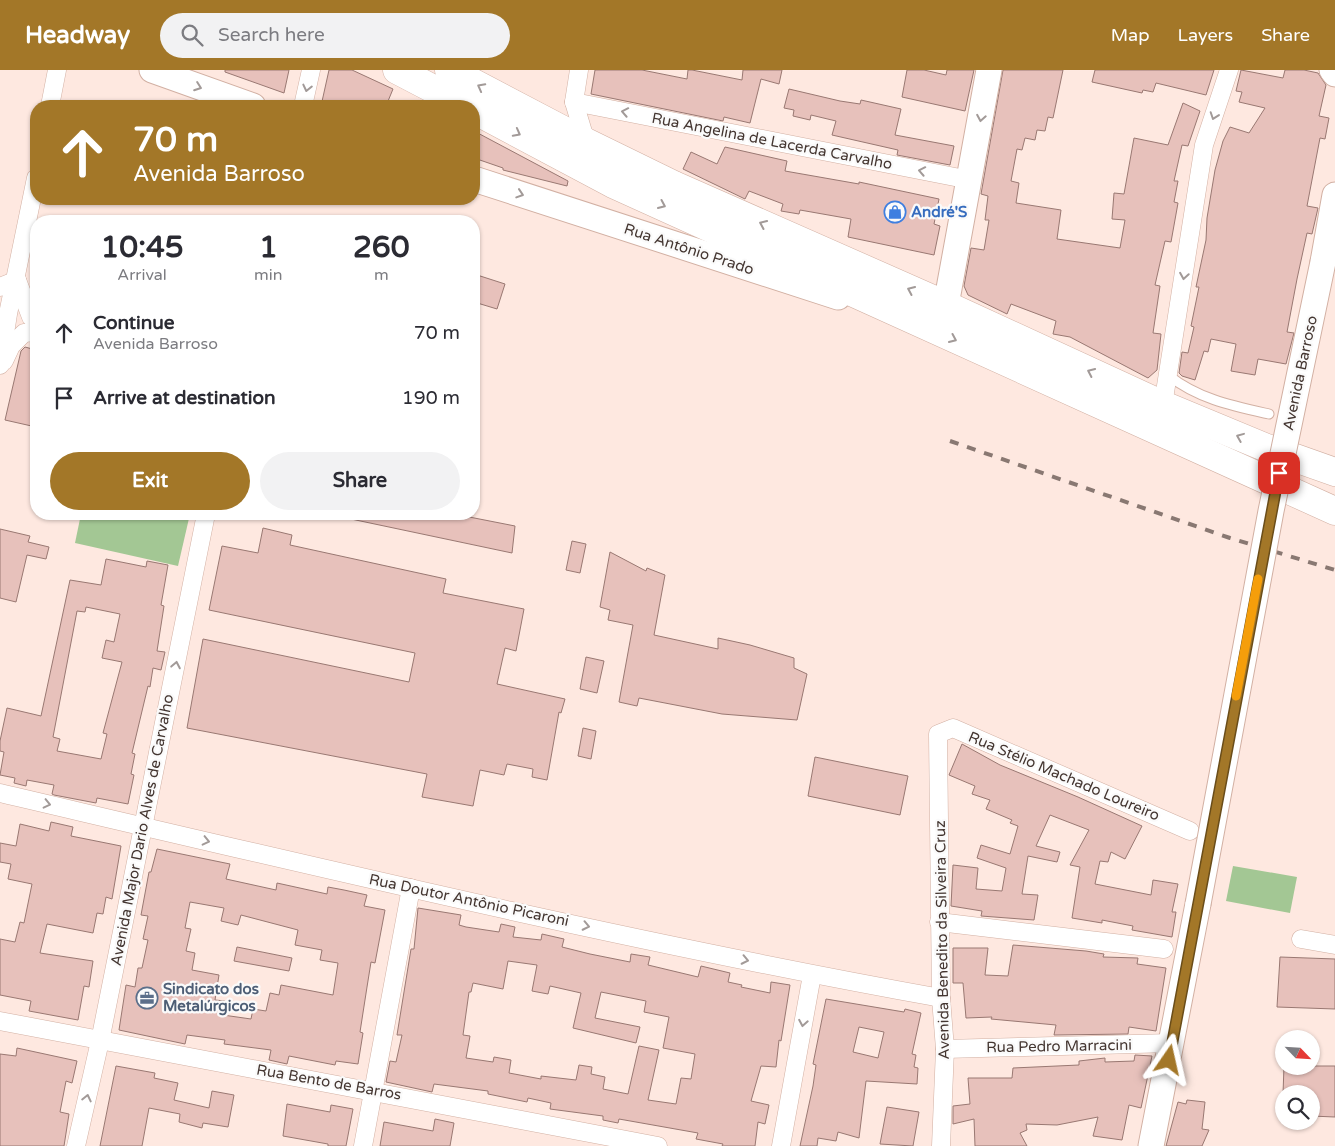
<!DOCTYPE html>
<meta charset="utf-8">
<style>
:root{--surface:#fff;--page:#f2f2f3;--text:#2b2b33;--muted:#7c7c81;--accent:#a37728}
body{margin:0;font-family:"Varela Round",sans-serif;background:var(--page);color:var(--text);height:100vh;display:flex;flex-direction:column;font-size:19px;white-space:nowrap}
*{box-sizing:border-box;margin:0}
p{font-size:16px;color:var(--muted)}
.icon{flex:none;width:28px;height:28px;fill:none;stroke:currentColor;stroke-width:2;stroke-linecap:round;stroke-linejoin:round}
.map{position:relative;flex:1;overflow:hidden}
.details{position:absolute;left:30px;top:145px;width:450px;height:305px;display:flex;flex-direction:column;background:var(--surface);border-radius:20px;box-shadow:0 1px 4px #0004}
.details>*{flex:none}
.top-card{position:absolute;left:30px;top:30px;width:450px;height:105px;border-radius:20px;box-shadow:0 1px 4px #0004;background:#a37728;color:#fff;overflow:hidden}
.needle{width:32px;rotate:115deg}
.controls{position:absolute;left:1275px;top:960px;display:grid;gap:10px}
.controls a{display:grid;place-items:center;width:45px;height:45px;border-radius:50%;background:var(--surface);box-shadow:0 1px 4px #0004;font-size:25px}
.pin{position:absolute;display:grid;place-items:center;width:42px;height:42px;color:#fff;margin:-21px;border-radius:10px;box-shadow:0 2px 8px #0006}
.me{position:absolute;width:55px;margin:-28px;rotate:11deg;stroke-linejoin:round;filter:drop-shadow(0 0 4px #0008)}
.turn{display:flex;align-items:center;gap:18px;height:105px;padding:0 20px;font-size:22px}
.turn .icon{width:65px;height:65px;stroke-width:2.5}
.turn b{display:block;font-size:35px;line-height:42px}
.eta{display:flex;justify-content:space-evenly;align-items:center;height:85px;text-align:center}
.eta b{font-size:30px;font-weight:700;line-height:35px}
.action{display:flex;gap:10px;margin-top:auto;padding:10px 20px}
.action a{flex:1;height:58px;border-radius:30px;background:var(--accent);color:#fff;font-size:20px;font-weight:700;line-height:58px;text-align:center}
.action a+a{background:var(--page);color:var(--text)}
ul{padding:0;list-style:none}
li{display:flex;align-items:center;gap:15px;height:65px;padding:0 20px}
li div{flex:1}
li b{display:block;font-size:19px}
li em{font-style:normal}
header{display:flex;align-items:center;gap:30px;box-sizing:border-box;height:70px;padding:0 25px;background:var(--accent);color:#fff}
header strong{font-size:24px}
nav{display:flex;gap:28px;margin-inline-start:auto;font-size:18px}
.search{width:350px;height:45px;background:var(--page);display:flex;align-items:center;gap:12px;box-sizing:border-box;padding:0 18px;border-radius:28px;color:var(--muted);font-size:19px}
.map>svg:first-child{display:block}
.green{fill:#a3c794}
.building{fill:#e7c1bb;stroke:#997872;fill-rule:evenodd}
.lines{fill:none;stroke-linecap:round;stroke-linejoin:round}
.lane-casing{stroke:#d2b0a3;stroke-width:11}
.street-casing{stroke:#d2b0a3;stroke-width:19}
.secondary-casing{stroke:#d2b0a3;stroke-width:27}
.primary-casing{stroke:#d2b0a3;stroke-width:29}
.lane{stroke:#fff;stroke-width:9}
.street{stroke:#fff;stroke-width:18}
.secondary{stroke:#fff;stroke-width:25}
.primary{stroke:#fff;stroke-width:28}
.rail{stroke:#897872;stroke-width:4;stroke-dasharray:9 9;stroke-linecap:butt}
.secondary-bridge-casing{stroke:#d2b0a3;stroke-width:27;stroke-linecap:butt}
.secondary-bridge{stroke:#fff;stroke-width:25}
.oneway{stroke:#a29a98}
.route-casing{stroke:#6a4d1a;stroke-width:12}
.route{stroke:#a37728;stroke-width:9}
.slow{stroke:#f59e0b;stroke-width:9}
.labels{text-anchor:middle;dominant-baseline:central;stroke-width:4.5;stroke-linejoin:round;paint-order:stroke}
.street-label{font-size:15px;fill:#443631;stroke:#fafafa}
.shop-label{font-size:15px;font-weight:bold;fill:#366cbe;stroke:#fafafa;text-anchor:start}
.service-label{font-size:15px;font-weight:bold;fill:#4e5e75;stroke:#fafafa;text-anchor:start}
</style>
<header>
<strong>Headway</strong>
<div class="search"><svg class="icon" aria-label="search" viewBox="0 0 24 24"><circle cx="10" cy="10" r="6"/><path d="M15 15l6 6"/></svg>Search here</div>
<nav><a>Map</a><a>Layers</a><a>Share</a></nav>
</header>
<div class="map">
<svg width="1335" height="1076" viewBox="0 0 1335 1076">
<rect width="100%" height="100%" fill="#fee8e0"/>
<g class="green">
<polygon points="81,444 190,444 178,496 75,473"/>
<polygon points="1233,796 1297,807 1290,843 1226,831"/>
</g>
<g class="building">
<polygon points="225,0 289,0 284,23 225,2"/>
<polygon points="329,0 352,0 393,19 386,36 321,36"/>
<polygon points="595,0 642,0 687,9 688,0 692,0 742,10 743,0 782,0 779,14 761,9 750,53 724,47 723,51 591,24"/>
<polygon points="907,0 924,0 946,5 947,0 974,0 965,41 902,27"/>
<polygon points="1003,0 1063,0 1053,48 1048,47 1045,61 1037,60 1035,70 1025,68 1022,80 1017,79 1011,111 1019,113 1016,133 1061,140 1057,169 1120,178 1125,150 1112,149 1114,123 1124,124 1134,68 1168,75 1183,33 1200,41 1188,76 1182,75 1174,111 1178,111 1174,132 1178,133 1171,172 1165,171 1155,215 1160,216 1153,263 1161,264 1157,300 1148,308 1070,267 1053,264 1056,251 1011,234 1007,244 968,225 964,216 971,178 984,180 989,150 985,150 988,126 981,124"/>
<polygon points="1095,0 1214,0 1206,25 1156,13 1153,22 1143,20 1142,23 1092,12"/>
<polygon points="1241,0 1283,8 1285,0 1304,0 1318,3 1326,15 1319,46 1329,48 1325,69 1320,68 1307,136 1318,138 1312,164 1307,163 1297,209 1287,262 1294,263 1286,294 1258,289 1255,305 1231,301 1236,274 1211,269 1208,282 1204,281 1195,310 1182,306 1179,303 1182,282 1188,283 1194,257 1191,256 1199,217 1196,217 1206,170 1207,148 1215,100 1223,71 1230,57 1249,63 1265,38 1239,32 1242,22 1236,21"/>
<polygon points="789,19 840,31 860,34 861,30 901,39 895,65 954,76 950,95 897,85 898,80 832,65 836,51 811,45 810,50 793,46 794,40 784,38"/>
<polygon points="474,61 568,111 567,116 503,100 503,98 474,88"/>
<polygon points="725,77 787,91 785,101 859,114 859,112 939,129 934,154 940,156 934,185 848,167 851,149 800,140 799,144 781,141 783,134 749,121 745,129 683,99 691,82 717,94"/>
<polygon points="474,204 505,214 497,239 474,232"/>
<polygon points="25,277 36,280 36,357 5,350 21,281"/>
<polygon points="352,444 454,444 515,456 512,483 351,449"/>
<polygon points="263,458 292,465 290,475 446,509 443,523 524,539 516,581 505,578 497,614 565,629 561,643 559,642 547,710 532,707 533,699 507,694 504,705 480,700 473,736 422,727 427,704 187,658 203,569 409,612 415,583 209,540 222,476 258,483"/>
<polygon points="0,459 30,466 28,472 49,477 46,489 27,485 16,532 0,528"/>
<polygon points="572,471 586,474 580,503 566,500"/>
<polygon points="610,482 646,501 647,498 665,505 654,565 718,579 718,568 750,575 794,588 794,598 807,604 797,650 722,644 639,628 637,636 619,632 633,555 608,550 610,540 600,537"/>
<path d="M 106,489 L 146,497 L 147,491 L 168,495 L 161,535 L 164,536 L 157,581 L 165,582 L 161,600 L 153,598 L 150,617 L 148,616 L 132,683 L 135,684 L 131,704 L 134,705 L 128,734 L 97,728 L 96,733 L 54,725 L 52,724 L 54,715 L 27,710 L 26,716 L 14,713 L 15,708 L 0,705 L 4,682 L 0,681 L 0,671 L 7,638 L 41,646 L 70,510 L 101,515 ZM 86,537 L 120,544 L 114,572 L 106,570 L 102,588 L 122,592 L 103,663 L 107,664 L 101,689 L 57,681 L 60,669 L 53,667 L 77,541 L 85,542 Z"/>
<polygon points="586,587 604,591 597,623 580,619"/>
<polygon points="583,658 596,661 591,689 578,686"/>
<polygon points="962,674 1000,695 1078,727 1142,756 1125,789 1111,782 1108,792 1100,791 1095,814 1151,825 1153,810 1178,814 1172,842 1176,842 1172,867 1132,860 1133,856 1102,850 1102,853 1072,848 1080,797 1070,795 1089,760 1050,745 1036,776 1060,782 1057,792 1028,786 1022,824 1038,825 1034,850 981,846 982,841 951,836 953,795 978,798 976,819 1002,821 1006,798 977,788 981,775 1010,784 1018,756 1010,753 1012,750 986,739 990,730 972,724 975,716 949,705"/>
<polygon points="815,687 908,706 900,745 808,726"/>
<polygon points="51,752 73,757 71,766 121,776 112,829 106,827 103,844 97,843 93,863 47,854 40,883 93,891 89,917 84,916 78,950 29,941 31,931 0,925 0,869 15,872 20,852 24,853 32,814 8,809 11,794 0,792 0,773 16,776 20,754 49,761"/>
<path d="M 157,779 L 230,794 L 226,809 L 276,820 L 277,813 L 327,824 L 328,817 L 344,820 L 367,825 L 364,836 L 385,840 L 375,893 L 371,892 L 367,917 L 360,962 L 363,963 L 358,994 L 336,991 L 335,995 L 289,986 L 287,994 L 269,990 L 271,980 L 224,974 L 225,970 L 187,965 L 185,974 L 119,960 L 126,915 L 135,917 L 138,898 L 142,898 L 148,870 L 143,869 L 148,846 L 141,845 L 149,802 L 151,802 ZM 190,832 L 224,838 L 221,851 L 238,855 L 241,845 L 298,860 L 295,875 L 322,880 L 320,890 L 338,893 L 333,925 L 281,915 L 279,925 L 270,923 L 266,941 L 253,939 L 251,949 L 223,945 L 225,931 L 215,930 L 219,905 L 192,900 L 195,883 L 186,881 L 191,859 L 185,858 Z"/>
<path d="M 418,838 L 461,845 L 459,855 L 466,857 L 499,862 L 501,854 L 515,857 L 513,867 L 541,870 L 542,864 L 564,869 L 562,877 L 590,884 L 630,892 L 631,884 L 650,887 L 648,895 L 698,907 L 701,896 L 730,903 L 728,912 L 742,915 L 741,917 L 770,923 L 771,912 L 790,915 L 781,971 L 779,970 L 776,997 L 761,996 L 751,1031 L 769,1035 L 765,1054 L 758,1052 L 755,1076 L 722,1076 L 723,1074 L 696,1069 L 698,1063 L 619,1049 L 618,1053 L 603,1050 L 603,1046 L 550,1039 L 551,1033 L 528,1028 L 527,1032 L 488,1024 L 488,1021 L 434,1014 L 432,1022 L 386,1012 L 390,991 L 396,992 L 402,965 L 397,965 L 411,879 L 414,879 ZM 508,891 L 537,895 L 532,921 L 548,924 L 550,916 L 581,923 L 573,958 L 636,973 L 640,957 L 595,948 L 601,922 L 646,931 L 644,942 L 669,947 L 663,978 L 695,984 L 691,1009 L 681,1008 L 676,1034 L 648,1030 L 659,980 L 639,976 L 628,1024 L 603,1019 L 605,1007 L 591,1004 L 592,997 L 579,995 L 576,1010 L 541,1006 L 541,1009 L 509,1003 L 511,990 L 494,987 L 493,992 L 466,988 L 470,966 L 463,965 L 469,922 L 471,922 L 473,913 L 503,919 Z"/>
<polygon points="1013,875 1086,881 1104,884 1103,887 1138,888 1137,894 1166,898 1156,961 1129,957 1128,964 1054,965 1056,955 991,949 992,947 966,948 963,913 953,913 953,878 988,878 985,905 1008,906"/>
<polygon points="237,877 292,888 289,901 234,891"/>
<polygon points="1280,887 1335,889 1335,939 1277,937"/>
<path d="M 826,929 L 904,942 L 905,939 L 921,943 L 912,984 L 916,985 L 914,997 L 918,998 L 917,1014 L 866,1011 L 859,1068 L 838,1062 L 836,1071 L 818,1068 L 817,1076 L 800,1076 L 813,1016 L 816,995 L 813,994 ZM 859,957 L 884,962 L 878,988 L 853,982 Z"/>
<polygon points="17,978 77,991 72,1013 66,1011 60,1042 69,1044 64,1076 0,1076 0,984 16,986"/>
<polygon points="1135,985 1152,986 1141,1038 1129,1035 1122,1070 1093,1066 1098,1047 1057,1055 1026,1054 1027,1060 1020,1063 1027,1076 975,1076 974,1049 953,1054 953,1036 970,1034 968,1008 1012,1008 1013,998 1079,995 1079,991 1105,988 1105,992 1134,991"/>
<polygon points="116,996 155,1003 154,1008 178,1013 174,1030 209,1038 212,1021 234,1025 228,1057 203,1053 202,1058 179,1052 180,1044 149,1038 142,1076 100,1076"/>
<polygon points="1284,996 1335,996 1335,1047 1311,1046 1311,1024 1283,1024"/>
<polygon points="1187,1030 1205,1032 1202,1059 1209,1060 1202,1076 1166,1076 1178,1032 1186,1034"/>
<polygon points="287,1034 330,1042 331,1035 353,1039 346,1076 328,1076 328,1074 283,1066"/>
<polygon points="887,1037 919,1042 913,1076 880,1074"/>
<polygon points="435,1049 454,1053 450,1076 380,1076 384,1052 433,1061"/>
</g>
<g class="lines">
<g class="lane-casing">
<path id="lane" d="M 1168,305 C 1198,329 1233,336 1269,344"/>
</g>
<g class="street-casing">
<g id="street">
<polyline points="579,0 574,32 586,72"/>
<polyline points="574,32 970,110"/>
<polyline points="50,36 57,0"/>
<polyline points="303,36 311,0"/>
<polyline points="17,210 31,247 36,252"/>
<polyline points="0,217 17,210"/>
<polyline points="4,291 11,276 24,263 36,262"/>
<polyline points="0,295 8,244 36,108"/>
<polyline points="1163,335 1204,75 1229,0"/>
<path d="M 0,723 C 312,796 625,871 941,928"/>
<polyline points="939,852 1164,879"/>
<polyline points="1301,869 1335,875"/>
<polyline points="0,951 658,1076"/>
<polyline points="945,979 1172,973"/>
<polyline points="76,1076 100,971 206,444"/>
<polyline points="363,1076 411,818"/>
<polyline points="781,1076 812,905"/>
<polyline points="941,1076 945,979 941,928 938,664 953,658 1190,761"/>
</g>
</g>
<g class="secondary-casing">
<g id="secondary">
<polyline points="152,0 253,36"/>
<polyline points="1332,0 1335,4"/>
<polyline points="474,109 838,227"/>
<polyline points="1323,192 1335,125"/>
<polyline points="946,235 989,0"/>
<polyline points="1151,1076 1198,834"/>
</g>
</g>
<g class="primary-casing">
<g id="primary">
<polyline points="397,0 466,36"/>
<polyline points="449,0 586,72 674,115 946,235 1163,335 1267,378 1335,402"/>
<polyline points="474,40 613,114 1335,441"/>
</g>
</g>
<use href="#lane" class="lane"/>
<use href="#street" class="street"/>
<use href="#secondary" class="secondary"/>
<use href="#primary" class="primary"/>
<polyline class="rail" points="950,371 1230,468 1335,500"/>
<g class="secondary-bridge-casing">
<polyline id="secondary-bridge" points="1198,834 1271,441 1323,192"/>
</g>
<use href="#secondary-bridge" class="secondary-bridge"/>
</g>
<defs><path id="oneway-chevron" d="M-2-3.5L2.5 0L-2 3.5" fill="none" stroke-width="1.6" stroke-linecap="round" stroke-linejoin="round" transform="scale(1.25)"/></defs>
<g class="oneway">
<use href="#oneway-chevron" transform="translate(198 17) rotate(20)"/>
<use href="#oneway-chevron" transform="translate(481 17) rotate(-152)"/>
<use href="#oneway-chevron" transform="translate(307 18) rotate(103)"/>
<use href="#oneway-chevron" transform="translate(625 42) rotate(-169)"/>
<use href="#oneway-chevron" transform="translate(1214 46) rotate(109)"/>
<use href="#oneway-chevron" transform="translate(981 48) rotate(100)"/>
<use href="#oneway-chevron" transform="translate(517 63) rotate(28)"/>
<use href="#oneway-chevron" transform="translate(922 101) rotate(-169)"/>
<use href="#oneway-chevron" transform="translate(520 124) rotate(18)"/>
<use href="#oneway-chevron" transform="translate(662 135) rotate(24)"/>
<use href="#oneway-chevron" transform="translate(763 154) rotate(-156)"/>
<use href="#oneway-chevron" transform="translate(1184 206) rotate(99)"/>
<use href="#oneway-chevron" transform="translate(911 220) rotate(-156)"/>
<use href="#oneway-chevron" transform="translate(953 269) rotate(24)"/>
<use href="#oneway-chevron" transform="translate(1091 302) rotate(-155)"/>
<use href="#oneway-chevron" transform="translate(1240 367) rotate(-158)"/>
<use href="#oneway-chevron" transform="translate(176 595) rotate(-79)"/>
<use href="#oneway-chevron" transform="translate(47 734) rotate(13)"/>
<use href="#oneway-chevron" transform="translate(206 771) rotate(13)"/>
<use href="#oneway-chevron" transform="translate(586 856) rotate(12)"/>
<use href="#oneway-chevron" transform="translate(745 890) rotate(12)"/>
<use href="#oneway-chevron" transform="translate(803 953) rotate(100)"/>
<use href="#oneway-chevron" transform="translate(87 1028) rotate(-77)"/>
</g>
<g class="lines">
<g class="route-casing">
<polyline id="route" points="1169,990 1279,403"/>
</g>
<use href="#route" class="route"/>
<polyline class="slow" points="1236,626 1258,509"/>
</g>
<defs>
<g id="shop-ring" transform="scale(1.125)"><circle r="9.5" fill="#fafafa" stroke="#3f7fe0" stroke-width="1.5"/><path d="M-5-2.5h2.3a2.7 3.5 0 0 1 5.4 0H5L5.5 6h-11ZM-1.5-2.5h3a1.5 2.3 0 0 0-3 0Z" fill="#3f7fe0"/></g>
<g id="office-ring" transform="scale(1.125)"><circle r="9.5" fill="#fafafa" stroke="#5c6f8a" stroke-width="1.5"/><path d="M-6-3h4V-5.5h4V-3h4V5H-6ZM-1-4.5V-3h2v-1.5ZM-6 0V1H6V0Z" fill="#5c6f8a"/></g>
</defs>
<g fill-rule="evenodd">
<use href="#shop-ring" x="895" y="142"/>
<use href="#office-ring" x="147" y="928"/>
</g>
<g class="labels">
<g class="street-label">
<text transform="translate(772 71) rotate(11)">Rua Angelina de Lacerda Carvalho</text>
<text transform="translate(689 179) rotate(18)">Rua Antônio Prado</text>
<text transform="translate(1300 303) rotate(-78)">Avenida Barroso</text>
<text transform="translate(1064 706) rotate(23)">Rua Stélio Machado Loureiro</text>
<text transform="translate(142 760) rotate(-79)">Avenida Major Dario Alves de Carvalho</text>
<text transform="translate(469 830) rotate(12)">Rua Doutor Antônio Picaroni</text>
<text transform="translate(942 870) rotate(-91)">Avenida Benedito da Silveira Cruz</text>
<text transform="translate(1059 976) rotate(-1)">Rua Pedro Marracini</text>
<text transform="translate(329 1012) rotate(10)">Rua Bento de Barros</text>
</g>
<g class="shop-label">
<text x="911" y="142">André'S</text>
</g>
<g class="service-label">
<text x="163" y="919">Sindicato dos<tspan x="163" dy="17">Metalúrgicos</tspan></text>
</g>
</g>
</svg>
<div class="controls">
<a><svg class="needle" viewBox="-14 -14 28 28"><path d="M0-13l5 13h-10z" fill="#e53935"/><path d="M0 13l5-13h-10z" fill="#7c7c81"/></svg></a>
<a><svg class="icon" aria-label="search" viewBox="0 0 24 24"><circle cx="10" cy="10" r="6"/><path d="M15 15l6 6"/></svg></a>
</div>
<div class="pin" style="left:1279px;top:403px;background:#d93025"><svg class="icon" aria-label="arrive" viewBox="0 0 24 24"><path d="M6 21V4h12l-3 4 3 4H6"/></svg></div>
<svg class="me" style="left:1169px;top:990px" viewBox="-20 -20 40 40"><path d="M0-17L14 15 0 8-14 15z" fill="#a37728" stroke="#fff" stroke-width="4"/></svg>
<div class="top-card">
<div class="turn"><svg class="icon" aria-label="ahead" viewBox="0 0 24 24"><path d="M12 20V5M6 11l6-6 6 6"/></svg><div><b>70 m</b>Avenida Barroso</div></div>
</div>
<section class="details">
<div class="eta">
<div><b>10:45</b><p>Arrival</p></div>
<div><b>1</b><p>min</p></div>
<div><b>260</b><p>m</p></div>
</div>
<ul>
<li><svg class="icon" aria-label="ahead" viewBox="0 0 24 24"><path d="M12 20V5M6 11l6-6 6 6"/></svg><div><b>Continue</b><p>Avenida Barroso</p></div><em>70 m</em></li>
<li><svg class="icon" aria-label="arrive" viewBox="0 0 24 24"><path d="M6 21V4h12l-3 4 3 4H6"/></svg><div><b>Arrive at destination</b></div><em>190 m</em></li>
</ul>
<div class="action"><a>Exit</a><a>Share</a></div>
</section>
</div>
